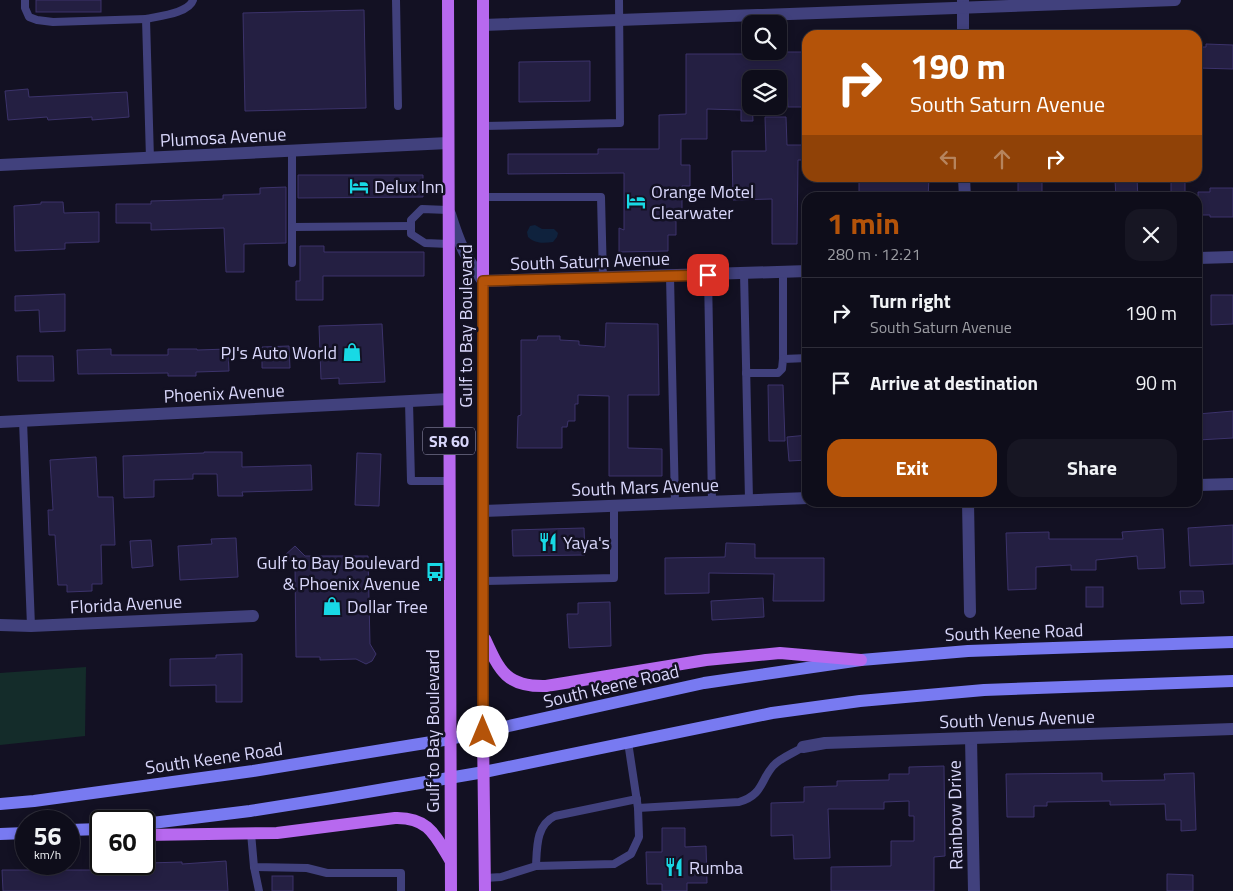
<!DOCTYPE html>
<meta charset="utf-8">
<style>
:root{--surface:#0e0d1a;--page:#171623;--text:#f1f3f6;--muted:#9b9ca2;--line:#2e2d39;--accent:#b45309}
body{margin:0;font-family:"Titillium Web",sans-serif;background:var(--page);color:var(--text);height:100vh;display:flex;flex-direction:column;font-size:19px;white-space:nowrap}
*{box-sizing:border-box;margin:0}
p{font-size:16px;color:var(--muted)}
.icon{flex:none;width:28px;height:28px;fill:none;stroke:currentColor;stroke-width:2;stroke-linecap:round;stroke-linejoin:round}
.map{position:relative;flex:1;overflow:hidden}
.drawer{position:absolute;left:802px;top:192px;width:400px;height:315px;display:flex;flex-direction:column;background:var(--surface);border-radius:15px;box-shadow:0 2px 8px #0003,0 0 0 1px var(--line)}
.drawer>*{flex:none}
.top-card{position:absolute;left:802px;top:30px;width:400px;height:152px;border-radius:15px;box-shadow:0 2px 8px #0003,0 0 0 1px var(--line);background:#b45309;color:#fff;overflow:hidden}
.fabs{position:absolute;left:742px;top:15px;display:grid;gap:10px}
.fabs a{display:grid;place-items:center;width:45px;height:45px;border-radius:10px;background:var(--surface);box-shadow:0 2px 8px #0003,0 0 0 1px var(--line);font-size:25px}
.speed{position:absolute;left:15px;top:810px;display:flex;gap:10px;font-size:25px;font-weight:700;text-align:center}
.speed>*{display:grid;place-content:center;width:65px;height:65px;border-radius:50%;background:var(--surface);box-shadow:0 2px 8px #0003,0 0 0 1px var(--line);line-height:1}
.speed small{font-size:12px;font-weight:400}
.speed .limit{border:2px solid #111;border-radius:8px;background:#fff;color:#111}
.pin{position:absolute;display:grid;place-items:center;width:42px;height:42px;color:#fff;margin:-21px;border-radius:10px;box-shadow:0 2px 8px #0006}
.me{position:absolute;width:55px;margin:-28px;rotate:0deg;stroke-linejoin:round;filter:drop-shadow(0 0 4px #0008)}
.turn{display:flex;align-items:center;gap:18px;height:105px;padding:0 25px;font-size:22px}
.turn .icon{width:65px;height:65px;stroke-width:2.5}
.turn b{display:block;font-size:35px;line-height:42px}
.lanes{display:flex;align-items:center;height:48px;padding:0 25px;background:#0003;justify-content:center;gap:25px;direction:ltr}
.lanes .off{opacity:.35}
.round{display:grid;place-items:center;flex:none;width:52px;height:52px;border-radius:15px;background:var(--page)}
.headline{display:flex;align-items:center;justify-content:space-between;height:85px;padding:0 25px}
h1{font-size:30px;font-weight:700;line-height:38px;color:var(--accent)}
.button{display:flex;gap:10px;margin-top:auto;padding:10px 25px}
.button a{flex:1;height:58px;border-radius:15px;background:var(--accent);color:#fff;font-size:20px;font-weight:700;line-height:58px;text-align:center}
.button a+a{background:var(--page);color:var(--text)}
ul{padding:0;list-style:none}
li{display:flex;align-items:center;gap:15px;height:70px;padding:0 25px;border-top:1px solid var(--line)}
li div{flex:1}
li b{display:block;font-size:19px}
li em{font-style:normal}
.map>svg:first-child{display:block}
.green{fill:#142c2a}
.water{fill:#0f223d}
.building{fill:#241f42;stroke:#3c336b}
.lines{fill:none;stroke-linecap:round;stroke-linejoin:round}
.service{stroke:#41417d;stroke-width:8}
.minor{stroke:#41417d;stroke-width:12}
.secondary{stroke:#787af1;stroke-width:12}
.primary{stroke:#b769ef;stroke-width:12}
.route-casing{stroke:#753606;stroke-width:12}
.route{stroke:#b45309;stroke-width:9}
.labels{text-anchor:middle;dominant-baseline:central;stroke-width:5;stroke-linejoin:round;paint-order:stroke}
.shield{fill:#131123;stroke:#9e9cba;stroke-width:1}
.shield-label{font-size:16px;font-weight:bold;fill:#d9d7fb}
.street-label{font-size:18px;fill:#d9d7fb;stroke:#131123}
.poi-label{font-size:18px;fill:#d9d7fb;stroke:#131123;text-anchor:start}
</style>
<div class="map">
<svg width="1233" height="891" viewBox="0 0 1233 891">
<rect width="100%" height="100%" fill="#131123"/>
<polygon class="green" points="86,667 85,736 0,745 0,673"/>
<path class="water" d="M 535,225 L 542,229 L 554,229 L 558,233 L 557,237 L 553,242 C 544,243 535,244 528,237 L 527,232 L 530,226 Z"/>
<g class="building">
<rect x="36" y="0" width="65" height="12"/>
<polygon points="364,10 366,108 245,111 243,13"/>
<polygon points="1206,44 1233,45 1233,69 1198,68 1198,47 1206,47"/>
<polygon points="765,52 808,52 808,107 788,107 787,85 779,85 779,79 751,79 753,121 741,121 741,110 707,109 707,139 681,139 681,165 690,165 690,186 682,186 682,220 676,220 676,235 668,235 668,251 619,252 619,228 624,230 624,173 508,174 508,154 598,154 598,149 659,149 659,115 686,114 686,54 765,54"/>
<polygon points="590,61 590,101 519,102 519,62"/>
<polygon points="28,89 29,97 127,92 129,117 92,120 92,117 48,120 47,117 8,120 5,91"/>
<polygon points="765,117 786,117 787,145 808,145 808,160 798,160 797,244 772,244 772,199 733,200 732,151 766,151"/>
<polygon points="298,175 423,175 423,197 298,198"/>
<polygon points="859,178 929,178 928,198 859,198"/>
<rect x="1018" y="178" width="24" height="20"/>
<polygon points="1137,179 1138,198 1116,198 1115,180"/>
<rect x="1171" y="181" width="14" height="17"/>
<polygon points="286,187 286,243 244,244 244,272 226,272 224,228 151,230 151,223 116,223 116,204 151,204 151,201 223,199 223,195 260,194 260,188"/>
<polygon points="1210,188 1233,188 1233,217 1210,217 1210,215 1198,215 1198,192 1210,192"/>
<polygon points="41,202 63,202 64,213 99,212 99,242 65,243 65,249 15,251 14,206 41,204"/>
<polygon points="300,246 324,246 324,252 424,252 424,276 323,276 323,300 296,300 296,281 300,281"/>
<polygon points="65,294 65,331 40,332 39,310 15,311 15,296"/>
<polygon points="1211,295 1233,295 1233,324 1211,325"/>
<polygon points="606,323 658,324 659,395 628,395 628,448 662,449 662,476 609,476 609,396 578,395 578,404 575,404 575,421 568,421 567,427 562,427 562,448 517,448 518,416 521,415 521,340 537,340 538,336 560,336 560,340 579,341 579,345 605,347"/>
<polygon points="382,324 385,382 339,384 339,378 321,379 319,326"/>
<polygon points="289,346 290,368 262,368 262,347"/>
<polygon points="111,349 111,355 168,355 168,349 197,349 197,350 228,349 229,371 196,372 196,376 168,376 168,373 78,374 77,350"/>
<polygon points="17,356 53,356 54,381 18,381"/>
<polygon points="768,385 783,385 785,441 769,441"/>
<polygon points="1233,411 1233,438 1198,440 1198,414"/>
<polygon points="808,435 808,460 789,461 787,437"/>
<polygon points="204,452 242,452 242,467 311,465 312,490 242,492 243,496 218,496 217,474 193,474 193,479 154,480 154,497 124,498 123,456 204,453"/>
<polygon points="357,453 381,454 379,506 355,505"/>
<polygon points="96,457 98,497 113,497 115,545 101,545 102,584 92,584 92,591 67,592 67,585 58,585 55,535 49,535 48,510 53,510 50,460"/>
<polygon points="1233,525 1233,564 1190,566 1188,528"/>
<polygon points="584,528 585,555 513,556 512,530"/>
<polygon points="1163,529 1165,568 1138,569 1137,556 1096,560 1096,570 1071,570 1071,565 1036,567 1036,589 1008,590 1006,533 1049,532 1049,539 1123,539 1122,532"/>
<polygon points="236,538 238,577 180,580 178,546 212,544 211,539"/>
<polygon points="151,540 153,566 132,568 130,541"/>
<polygon points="726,543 755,544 755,558 824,558 824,601 773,601 774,574 709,573 709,593 665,594 665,558 725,557"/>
<polygon points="295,546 305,556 368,556 370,644 376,654 372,661 366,664 356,659 320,660 320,657 296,657 295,566 284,556"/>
<rect x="1086" y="587" width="17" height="20"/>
<polygon points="1180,591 1203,591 1204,603 1181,604"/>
<polygon points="763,598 764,617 712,620 711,601"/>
<polygon points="610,602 611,646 569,648 567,614 578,614 578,603"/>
<polygon points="242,654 242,702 216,702 216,685 170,686 170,659 216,658 216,655"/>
<polygon points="944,766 945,856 934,857 934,891 831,891 831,867 891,866 891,841 914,841 914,816 909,816 909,801 884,802 884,809 828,809 830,858 794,859 793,835 771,836 771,803 804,802 804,787 837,786 837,781 889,780 889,774 909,774 909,767"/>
<polygon points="1102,773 1102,781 1165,780 1164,774 1194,773 1196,830 1181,831 1181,820 1166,820 1165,804 1110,805 1110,801 1047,802 1047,806 1034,806 1034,817 1007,817 1006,774"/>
<polygon points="662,828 685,828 685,847 706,846 707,883 687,883 687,891 662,891 662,884 647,884 646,852 662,852"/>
<polygon points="226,861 228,891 3,891 2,870 148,870 148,863 182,862 182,864"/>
<polygon points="1167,874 1193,875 1193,891 1167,891"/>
<rect x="272" y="876" width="21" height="15"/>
</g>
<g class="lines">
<g class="service">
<polyline points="25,0 25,8 29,17 37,20 53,22 146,19"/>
<polyline points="396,0 398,106"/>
<polyline points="483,126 620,123 619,0"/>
<polyline points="292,151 292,263"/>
<path d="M 150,159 L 146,19 C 159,16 189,13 193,0"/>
<polyline points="483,197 601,197 603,278"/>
<polyline points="448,210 422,209 411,220 411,234 425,243 449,244"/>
<polyline points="293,227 411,226"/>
<polyline points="783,272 783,359"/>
<polyline points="744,273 749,500"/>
<polyline points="708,275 712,502"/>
<polyline points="670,276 675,504"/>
<polyline points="746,373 778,373 782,369 783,359 808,358"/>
<polyline points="409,402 411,481 449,481"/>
<polyline points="23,421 31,626"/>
<polyline points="484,581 614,578 614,506"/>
<path d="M 638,808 L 739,802 C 763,795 760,781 773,766 C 780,758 794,753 803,747"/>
<polyline points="251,833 254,867 307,868 327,873 401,873 401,891"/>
<path d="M 536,866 C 537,847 536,825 555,816 L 637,799"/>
<polyline points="254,867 259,891"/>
<polyline points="485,878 501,877 536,866 614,864 631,854 639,837 638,808 628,742"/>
</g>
<g class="minor">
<polyline points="963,0 963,35"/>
<polyline points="483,25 1175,0"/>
<polyline points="0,165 448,143"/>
<polyline points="964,178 965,198"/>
<path d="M 450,214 C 459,243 465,257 483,281 L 808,271"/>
<polyline points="1198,258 1233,257"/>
<polyline points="0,422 449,399"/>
<polyline points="1198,485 1233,484"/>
<polyline points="968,502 970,612"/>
<polyline points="483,511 808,498"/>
<polyline points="0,625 31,626 253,616"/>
<polyline points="971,738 974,891"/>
<polyline points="803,747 825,743 1233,729"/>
</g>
<g class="secondary">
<polyline points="0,804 34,801 253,771 450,739 704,683 861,660 968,651 1233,642"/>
<polyline points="144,824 250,811 332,798 484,772 772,713 860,701 984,690 1233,681"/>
<polyline points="69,830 101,829"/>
<polyline points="0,834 26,833"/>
</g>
<g class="primary">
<polyline points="448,0 451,891"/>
<polyline points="483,0 483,733 485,891"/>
<path d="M 485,639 C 500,672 507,687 546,686 L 706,660 L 780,653 L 861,660"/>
<polyline points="98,829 101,829"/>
<path d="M 144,835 L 277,833 L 395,818 C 428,817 435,835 450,860"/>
</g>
</g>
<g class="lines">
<g class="route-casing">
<polyline id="route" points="483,732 483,281 708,275"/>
</g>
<use href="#route" class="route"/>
</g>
<defs>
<g id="hotel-bare" transform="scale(1.5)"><path d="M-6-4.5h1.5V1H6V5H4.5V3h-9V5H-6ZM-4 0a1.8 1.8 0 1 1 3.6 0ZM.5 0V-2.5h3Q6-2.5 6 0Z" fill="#18d9e5" stroke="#131123" stroke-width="2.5" paint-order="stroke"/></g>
<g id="shop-bare" transform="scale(1.5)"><path d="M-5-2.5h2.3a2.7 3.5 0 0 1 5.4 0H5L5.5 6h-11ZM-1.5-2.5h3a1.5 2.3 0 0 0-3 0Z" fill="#18d9e5" stroke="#131123" stroke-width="2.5" paint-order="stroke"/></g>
<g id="restaurant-bare" transform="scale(1.5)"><path d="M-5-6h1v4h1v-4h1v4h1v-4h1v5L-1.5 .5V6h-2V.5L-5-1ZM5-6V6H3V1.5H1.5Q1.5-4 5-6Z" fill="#18d9e5" stroke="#131123" stroke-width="2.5" paint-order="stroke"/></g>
<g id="bus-bare" transform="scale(1.5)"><path d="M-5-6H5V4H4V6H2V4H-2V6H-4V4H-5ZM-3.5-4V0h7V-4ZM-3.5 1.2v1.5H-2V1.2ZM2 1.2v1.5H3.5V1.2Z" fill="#18d9e5" stroke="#131123" stroke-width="2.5" paint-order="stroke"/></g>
</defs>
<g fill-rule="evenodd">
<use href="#hotel-bare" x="359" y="186"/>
<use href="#hotel-bare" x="636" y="201"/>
<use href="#shop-bare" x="352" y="352"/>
<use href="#restaurant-bare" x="548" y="542"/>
<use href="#bus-bare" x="435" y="572"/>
<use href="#shop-bare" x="332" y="606"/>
<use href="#restaurant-bare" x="674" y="867"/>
</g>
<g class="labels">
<rect class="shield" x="423" y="427.5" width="52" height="27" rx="4"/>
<g class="shield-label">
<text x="449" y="441">SR 60</text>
</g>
<g class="street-label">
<text transform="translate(223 137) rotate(-3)">Plumosa Avenue</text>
<text transform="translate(590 261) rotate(-2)">South Saturn Avenue</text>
<text transform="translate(465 326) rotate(-90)">Gulf to Bay Boulevard</text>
<text transform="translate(224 393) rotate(-3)">Phoenix Avenue</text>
<text transform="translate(645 487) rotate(-2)">South Mars Avenue</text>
<text transform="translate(126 604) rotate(-3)">Florida Avenue</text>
<text transform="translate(1014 632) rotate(-2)">South Keene Road</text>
<text transform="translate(611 686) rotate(-13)">South Keene Road</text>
<text transform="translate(1017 719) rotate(-2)">South Venus Avenue</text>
<text transform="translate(432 731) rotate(-90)">Gulf to Bay Boulevard</text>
<text transform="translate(214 758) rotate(-8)">South Keene Road</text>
<text transform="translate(955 815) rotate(-91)">Rainbow Drive</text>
</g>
<g class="poi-label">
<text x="374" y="186">Delux Inn</text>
<text x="651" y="191">Orange Motel<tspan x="651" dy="21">Clearwater</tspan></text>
<text x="337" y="352" text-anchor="end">PJ's Auto World</text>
<text x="563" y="542">Yaya's</text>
<text x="420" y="562" text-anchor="end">Gulf to Bay Boulevard<tspan x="420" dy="21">&amp; Phoenix Avenue</tspan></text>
<text x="347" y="606">Dollar Tree</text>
<text x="689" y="867">Rumba</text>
</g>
</g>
</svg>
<div class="fabs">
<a><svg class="icon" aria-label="search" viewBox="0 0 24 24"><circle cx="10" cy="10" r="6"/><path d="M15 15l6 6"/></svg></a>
<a><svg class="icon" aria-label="layers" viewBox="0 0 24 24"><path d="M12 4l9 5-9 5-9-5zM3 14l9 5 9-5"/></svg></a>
</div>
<div class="speed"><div>56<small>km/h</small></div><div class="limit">60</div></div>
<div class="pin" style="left:708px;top:275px;background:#d93025"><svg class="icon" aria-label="arrive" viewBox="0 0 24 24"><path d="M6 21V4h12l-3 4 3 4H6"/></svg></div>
<svg class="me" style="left:483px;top:732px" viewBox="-20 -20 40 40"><circle r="19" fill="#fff"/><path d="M0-13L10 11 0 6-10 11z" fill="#b45309"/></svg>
<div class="top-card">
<div class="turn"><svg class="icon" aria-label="right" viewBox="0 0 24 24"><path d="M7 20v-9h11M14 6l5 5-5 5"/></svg><div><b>190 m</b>South Saturn Avenue</div></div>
<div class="lanes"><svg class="icon off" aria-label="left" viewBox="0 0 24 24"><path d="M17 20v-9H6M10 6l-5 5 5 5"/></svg><svg class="icon off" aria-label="ahead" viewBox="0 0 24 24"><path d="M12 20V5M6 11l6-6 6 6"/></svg><svg class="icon" aria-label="right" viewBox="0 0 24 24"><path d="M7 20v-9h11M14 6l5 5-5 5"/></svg></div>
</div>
<section class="drawer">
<div class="headline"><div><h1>1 min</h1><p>280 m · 12:21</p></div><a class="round"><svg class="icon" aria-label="close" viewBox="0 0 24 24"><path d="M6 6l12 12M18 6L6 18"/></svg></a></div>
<ul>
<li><svg class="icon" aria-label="right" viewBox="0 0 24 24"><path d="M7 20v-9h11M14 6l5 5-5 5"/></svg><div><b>Turn right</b><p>South Saturn Avenue</p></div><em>190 m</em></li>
<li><svg class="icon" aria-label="arrive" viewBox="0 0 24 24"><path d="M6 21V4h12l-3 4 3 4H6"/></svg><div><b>Arrive at destination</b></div><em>90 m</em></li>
</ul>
<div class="button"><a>Exit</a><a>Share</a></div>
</section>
</div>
